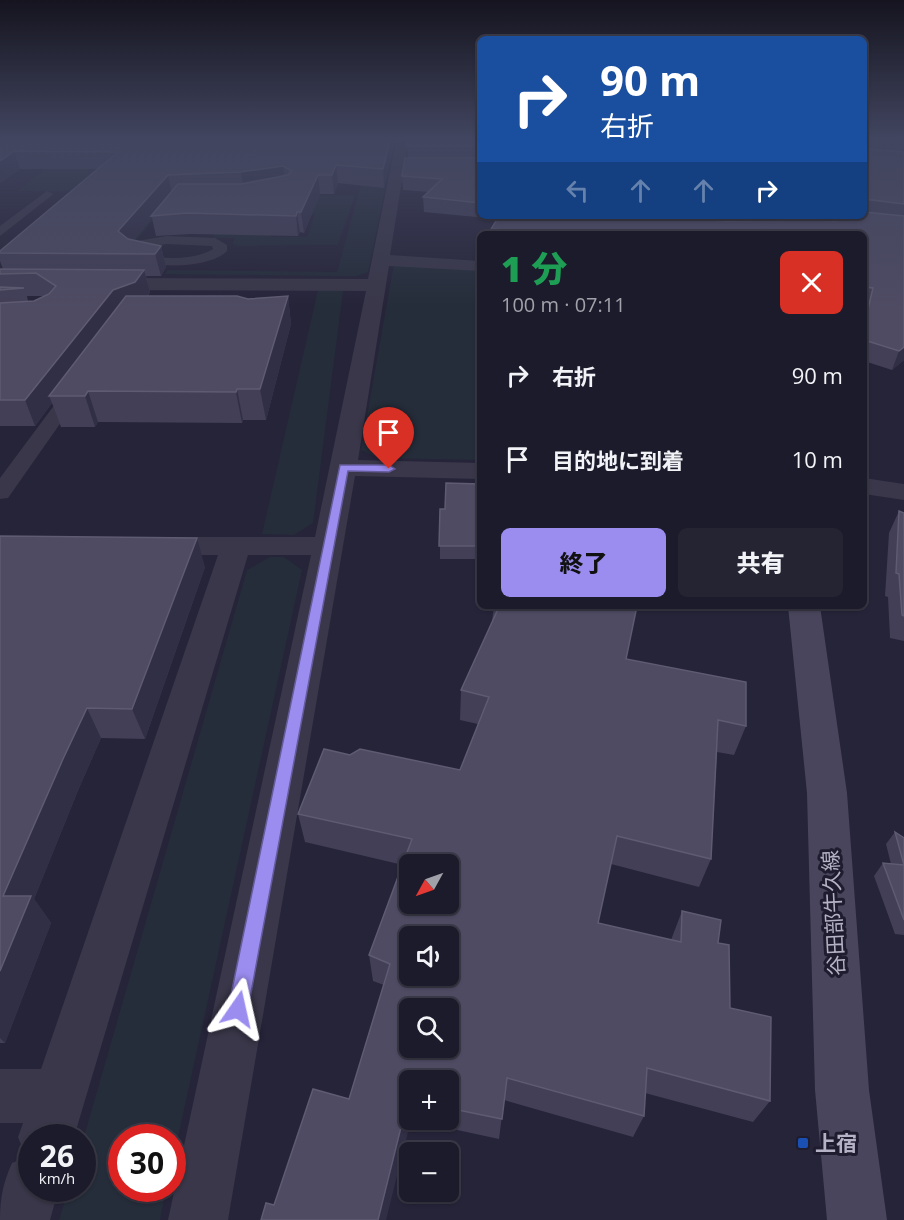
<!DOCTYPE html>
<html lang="ja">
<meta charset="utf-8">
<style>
:root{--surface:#1c1b2b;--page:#252433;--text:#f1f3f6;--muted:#a0a1a9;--line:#3a3947;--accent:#9b8df0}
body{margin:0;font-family:"Open Sans","Noto Sans JP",sans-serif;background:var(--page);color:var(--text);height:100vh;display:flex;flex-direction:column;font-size:22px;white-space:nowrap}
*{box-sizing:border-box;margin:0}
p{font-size:20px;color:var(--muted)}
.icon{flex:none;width:33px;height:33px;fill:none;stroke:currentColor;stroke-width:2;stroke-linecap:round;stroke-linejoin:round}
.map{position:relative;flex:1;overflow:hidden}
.details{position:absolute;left:477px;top:231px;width:390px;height:378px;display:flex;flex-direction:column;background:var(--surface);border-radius:9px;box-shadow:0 2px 4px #0004,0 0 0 2px var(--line)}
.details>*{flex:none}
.top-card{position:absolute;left:477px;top:36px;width:390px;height:183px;border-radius:9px;box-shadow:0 2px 4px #0004,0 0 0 2px var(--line);background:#1a4fa0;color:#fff;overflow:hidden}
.needle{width:39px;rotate:230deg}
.fabs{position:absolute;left:399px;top:854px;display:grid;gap:12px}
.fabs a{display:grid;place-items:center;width:60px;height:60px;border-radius:9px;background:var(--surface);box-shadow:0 2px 4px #0004,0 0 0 2px var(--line);font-size:30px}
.speed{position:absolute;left:18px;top:1124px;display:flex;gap:12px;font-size:30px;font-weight:700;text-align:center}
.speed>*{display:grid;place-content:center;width:78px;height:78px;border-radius:50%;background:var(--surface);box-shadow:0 2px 4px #0004,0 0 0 2px var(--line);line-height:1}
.speed small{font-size:15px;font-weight:400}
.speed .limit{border:9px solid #d22;background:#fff;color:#111}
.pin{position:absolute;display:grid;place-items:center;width:51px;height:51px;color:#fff;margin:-62px -26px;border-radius:50% 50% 50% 0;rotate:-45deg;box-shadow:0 0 6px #0007}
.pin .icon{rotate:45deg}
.me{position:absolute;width:66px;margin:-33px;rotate:11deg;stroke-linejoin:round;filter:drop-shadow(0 0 4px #0008)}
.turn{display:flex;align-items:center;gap:21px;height:126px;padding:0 24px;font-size:27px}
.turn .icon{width:78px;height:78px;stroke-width:2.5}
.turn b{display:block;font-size:42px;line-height:51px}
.lanes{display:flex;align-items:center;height:57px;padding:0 24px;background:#0003;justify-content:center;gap:30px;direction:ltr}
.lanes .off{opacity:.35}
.round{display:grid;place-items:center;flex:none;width:63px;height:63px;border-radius:9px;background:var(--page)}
.head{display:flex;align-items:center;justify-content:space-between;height:102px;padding:0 24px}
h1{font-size:36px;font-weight:800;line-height:45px;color:#1e9e55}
.action{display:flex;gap:12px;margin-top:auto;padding:12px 24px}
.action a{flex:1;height:69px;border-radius:9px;background:var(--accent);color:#111;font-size:24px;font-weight:800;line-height:69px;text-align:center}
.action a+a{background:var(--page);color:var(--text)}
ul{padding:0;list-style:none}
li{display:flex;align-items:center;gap:18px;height:84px;padding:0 24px}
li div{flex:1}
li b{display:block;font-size:22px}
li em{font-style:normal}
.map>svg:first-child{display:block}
.green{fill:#252d3a}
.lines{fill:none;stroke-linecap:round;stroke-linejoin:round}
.lane{fill:#393749;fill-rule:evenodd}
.street{fill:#393749;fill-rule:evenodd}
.secondary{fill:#49455c;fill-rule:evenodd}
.wall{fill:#423f57;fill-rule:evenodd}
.shaded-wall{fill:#312f46}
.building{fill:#4e4b63;stroke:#5e5b72;stroke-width:1.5;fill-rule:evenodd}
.route{fill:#9b8df0;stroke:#655c9c;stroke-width:1.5}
.transit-dot{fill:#1a4fb4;stroke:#1e1c2e;stroke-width:2}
.labels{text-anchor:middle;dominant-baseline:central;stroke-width:6;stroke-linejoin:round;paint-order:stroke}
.near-street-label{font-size:21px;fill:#b5b2c5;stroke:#1e1c2e}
.near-poi-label{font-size:21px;font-weight:bold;fill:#b5b2c5;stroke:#1e1c2e;text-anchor:start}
</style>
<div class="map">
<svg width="904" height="1220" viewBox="0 0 904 1220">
<rect width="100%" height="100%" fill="#262439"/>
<g class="green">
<polygon points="374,137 396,137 368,272 357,276 335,276 165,274 168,270 337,272"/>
<polygon points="59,158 199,163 111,272 159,192 17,191"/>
<polygon points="355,195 338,245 238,246 232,244 235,238 212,238 215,233 270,233 270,237 307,237 315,214 236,213 273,196"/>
<polygon points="394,263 480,270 480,460 378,458 361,450"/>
<polygon points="318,290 343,291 313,523 294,535 262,534"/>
<polygon points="270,557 284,557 302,570 173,1160 172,1137 122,1137 122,1188 166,1188 160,1220 59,1220 69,1188 82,1188 83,1140 247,570"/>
</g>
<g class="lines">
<g class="lane">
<polygon points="47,191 53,194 51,196 0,236 0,226"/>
<path d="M 167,236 L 215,238 L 227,245 L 227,251 C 211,269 142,271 126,252 L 137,241 ZM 167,244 L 212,246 L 213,249 C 196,260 159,261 141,252 L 146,247 Z"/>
<polygon points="76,383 85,388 8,498 0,499 0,478 70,384"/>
</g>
<g class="street">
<path d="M 397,137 L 409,137 L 390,255 L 480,261 L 480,271 L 389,266 L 358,460 L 480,463 L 480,479 L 355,476 L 228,1220 L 168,1220 L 311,555 L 248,555 L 74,1137 L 32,1137 L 32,1188 L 59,1188 L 50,1220 L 0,1220 C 0,1198 3,1183 12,1163 L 26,1157 L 18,1137 L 23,1123 L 0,1123 L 0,1069 L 41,1069 L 218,555 L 154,555 L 143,553 L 139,546 L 143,539 L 154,537 L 315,537 L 366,291 L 104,290 L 95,284 L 104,278 L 368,279 Z"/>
<polygon points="811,216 864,216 904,220 904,230 819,221"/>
<polygon points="864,478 904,484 904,500 864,494"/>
</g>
<g class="secondary">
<polygon points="810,216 826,216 831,234 815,234"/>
<polygon points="788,606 820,606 847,793 869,1090 887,1220 827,1220 815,1090 807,793"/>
</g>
</g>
<g class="wall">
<path d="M 0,137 L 395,137 L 384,188 L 338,183 L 334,194 L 320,194 L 304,233 L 300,232 L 298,236 L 191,234 L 156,236 L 152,218 L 134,240 L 161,246 L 166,267 L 161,276 L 146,276 L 150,292 L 148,296 L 248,299 L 288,296 L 291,324 L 266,420 L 243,420 L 242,423 L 98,422 L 95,427 L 61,427 L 52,403 L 35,426 L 0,426 L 0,269 L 3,269 L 0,261 L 0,251 L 97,169 L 20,169 L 0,183 ZM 27,296 L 44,296 L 34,301 L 28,301 Z"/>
<polygon points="480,137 480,216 817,216 818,220 832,221 833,216 864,216 864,137 904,137 904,360 892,370 864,361 864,318 867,305 864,305 864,234 491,234 491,229 497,219 424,212 423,197 429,192 403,190 402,176 408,158 407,146"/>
<polygon points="480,484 480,559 440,559 440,509 445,509"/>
<polygon points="899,511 904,513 904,641 890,638 888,597 885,596 889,533"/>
<polygon points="0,536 205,567 145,739 101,738 79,788 34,899 51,923 5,1043 0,1043"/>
<path d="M 494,606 L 626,659 L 746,726 L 734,755 L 717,752 L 711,859 L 699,887 L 611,864 L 598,923 L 671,940 L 682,911 L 718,943 L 730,1008 L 770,1101 L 753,1122 L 645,1093 L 644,1116 L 633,1137 L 504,1100 L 499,1139 L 411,1120 L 274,1205 L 349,1099 L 384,985 L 373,981 L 369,955 L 403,865 L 305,842 L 298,814 L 350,755 L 460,770 L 478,724 L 460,720 L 461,690 L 492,622 ZM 410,1080 L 448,1080 L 448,1119 L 410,1119 Z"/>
<polygon points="895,832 904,838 904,935 895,934 874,876 883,863 891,864 886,844"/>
</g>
<g class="shaded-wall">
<polygon points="391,137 395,137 384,188 383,169"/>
<polygon points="14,151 20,169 0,183 0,161"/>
<polygon points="336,165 338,183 334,194 332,175"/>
<polygon points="283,166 286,185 244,191 241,172"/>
<polygon points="168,175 172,194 151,216 152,218 124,252 118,231"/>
<polygon points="318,175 320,194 304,233 301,212"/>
<polygon points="297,212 300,232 298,236 296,216"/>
<polygon points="161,246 166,267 161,276 155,254"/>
<polygon points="144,270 150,292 141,305 49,396 52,403 35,426 25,400 113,290"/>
<polygon points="288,296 291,324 266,420 260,389"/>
<polygon points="904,347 904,360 892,370 899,351"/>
<polygon points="237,389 243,420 242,423 236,392"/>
<polygon points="88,391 98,422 95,427 85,396"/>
<polygon points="197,538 205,567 145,739 132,709"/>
<polygon points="87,708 101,738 79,788 34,899 51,923 5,1043 0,1038 0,971 3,896 63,759"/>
<polygon points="408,1099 410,1119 411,1120 386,1220 378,1220"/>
</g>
<g class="building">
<polygon points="0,137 391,137 383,169 336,165 332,175 318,175 301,212 297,212 296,216 187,213 151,216 178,184 241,184 288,175 292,171 283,166 241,172 168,175 118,231 128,239 161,246 155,254 0,253 0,251 118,152 14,151 0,161"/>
<polygon points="409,137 480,137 480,146 407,146"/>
<polygon points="864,137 904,137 904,140 868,137 866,139 868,149 904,152 904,204 864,199"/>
<polygon points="405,158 480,158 480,203 423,197 442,179 402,176"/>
<polygon points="864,212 904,216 904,347 899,351 864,340 864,326 873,288 864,287 864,234 501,234 502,230 491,229 499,216 642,216 727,221 807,220 803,216 817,216 818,220 836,221 838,218 837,216 864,216"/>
<polygon points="0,269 144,270 135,282 113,290 25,400 0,400 0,303 34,301 49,294 56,286 36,273 0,274"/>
<polygon points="0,287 24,288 0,290"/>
<polygon points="126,296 237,296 248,299 288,296 260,389 237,389 236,392 88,391 85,396 49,396"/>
<polygon points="446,483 480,484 480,546 439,546 440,509 445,509"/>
<polygon points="899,511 904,513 904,616 902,615 899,574 896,573"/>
<polygon points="0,536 197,538 132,709 87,708 63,759 3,896 31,896 0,971"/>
<path d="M 494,606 L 637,606 L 626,659 L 746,682 L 746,726 L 718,720 L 711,859 L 617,836 L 598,923 L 681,942 L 682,911 L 721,920 L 718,943 L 729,945 L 730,1008 L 771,1017 L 770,1101 L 647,1068 L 644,1116 L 507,1078 L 502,1119 L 448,1108 L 448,1080 L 410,1080 L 410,1099 L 408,1099 L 378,1220 L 261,1220 L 266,1203 L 274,1205 L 313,1089 L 349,1099 L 390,964 L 369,955 L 412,839 L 298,814 L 324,749 L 350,755 L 360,749 L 460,770 L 489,697 L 461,690 L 498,609 L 493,608 ZM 410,864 L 448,864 L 448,903 L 410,903 ZM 410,936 L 448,936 L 448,975 L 410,975 ZM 410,1008 L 448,1008 L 448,1047 L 410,1047 Z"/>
<polygon points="895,832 904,838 904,920 883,863 904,865"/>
</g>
<linearGradient id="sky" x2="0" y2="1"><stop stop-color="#15141f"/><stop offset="0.45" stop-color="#41455f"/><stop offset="1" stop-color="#41455f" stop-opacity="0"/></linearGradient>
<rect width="904" height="307" fill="url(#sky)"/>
<polygon class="route" points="340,465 389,465 395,469 389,472 348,471 248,1009 245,1017 238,1020 231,1017 228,1009"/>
<rect class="transit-dot" x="797" y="1137" width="12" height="12" rx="3"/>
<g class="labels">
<g class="near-street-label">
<text transform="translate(833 913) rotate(-93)">谷田部牛久線</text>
</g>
<g class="near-poi-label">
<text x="815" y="1143">上宿</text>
</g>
</g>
</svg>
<div class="fabs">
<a><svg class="needle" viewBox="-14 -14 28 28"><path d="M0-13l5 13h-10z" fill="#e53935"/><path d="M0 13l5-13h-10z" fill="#a0a1a9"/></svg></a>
<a><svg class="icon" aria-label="sound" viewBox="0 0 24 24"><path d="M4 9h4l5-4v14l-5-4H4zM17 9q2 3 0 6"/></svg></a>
<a><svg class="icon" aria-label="search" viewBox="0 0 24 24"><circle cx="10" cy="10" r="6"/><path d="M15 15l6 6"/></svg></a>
<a>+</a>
<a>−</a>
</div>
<div class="speed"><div>26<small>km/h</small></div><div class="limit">30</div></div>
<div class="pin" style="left:389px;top:469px;background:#d93025"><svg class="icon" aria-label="arrive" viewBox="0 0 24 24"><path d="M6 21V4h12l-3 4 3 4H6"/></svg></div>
<svg class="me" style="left:238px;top:1009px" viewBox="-20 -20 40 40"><path d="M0-17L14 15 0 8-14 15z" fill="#9b8df0" stroke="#fff" stroke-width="4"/></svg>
<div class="top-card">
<div class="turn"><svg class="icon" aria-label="right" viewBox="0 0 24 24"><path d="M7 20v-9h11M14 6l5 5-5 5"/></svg><div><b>90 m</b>右折</div></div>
<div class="lanes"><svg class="icon off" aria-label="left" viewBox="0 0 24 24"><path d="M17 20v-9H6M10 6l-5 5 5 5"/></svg><svg class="icon off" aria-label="ahead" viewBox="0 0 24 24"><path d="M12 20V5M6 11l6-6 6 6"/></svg><svg class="icon off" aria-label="ahead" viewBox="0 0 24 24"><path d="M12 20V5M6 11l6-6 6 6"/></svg><svg class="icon" aria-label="right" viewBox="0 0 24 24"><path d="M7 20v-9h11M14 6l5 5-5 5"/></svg></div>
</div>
<section class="details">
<div class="head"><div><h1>1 分</h1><p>100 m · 07:11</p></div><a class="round" style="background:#d93025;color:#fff"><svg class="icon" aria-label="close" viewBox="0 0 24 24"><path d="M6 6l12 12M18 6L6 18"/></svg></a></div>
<ul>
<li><svg class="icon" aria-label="right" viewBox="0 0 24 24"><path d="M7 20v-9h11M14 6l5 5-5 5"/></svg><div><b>右折</b></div><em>90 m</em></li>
<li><svg class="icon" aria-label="arrive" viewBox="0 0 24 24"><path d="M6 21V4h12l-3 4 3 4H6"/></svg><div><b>目的地に到着</b></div><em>10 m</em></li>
</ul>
<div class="action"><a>終了</a><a>共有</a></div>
</section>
</div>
